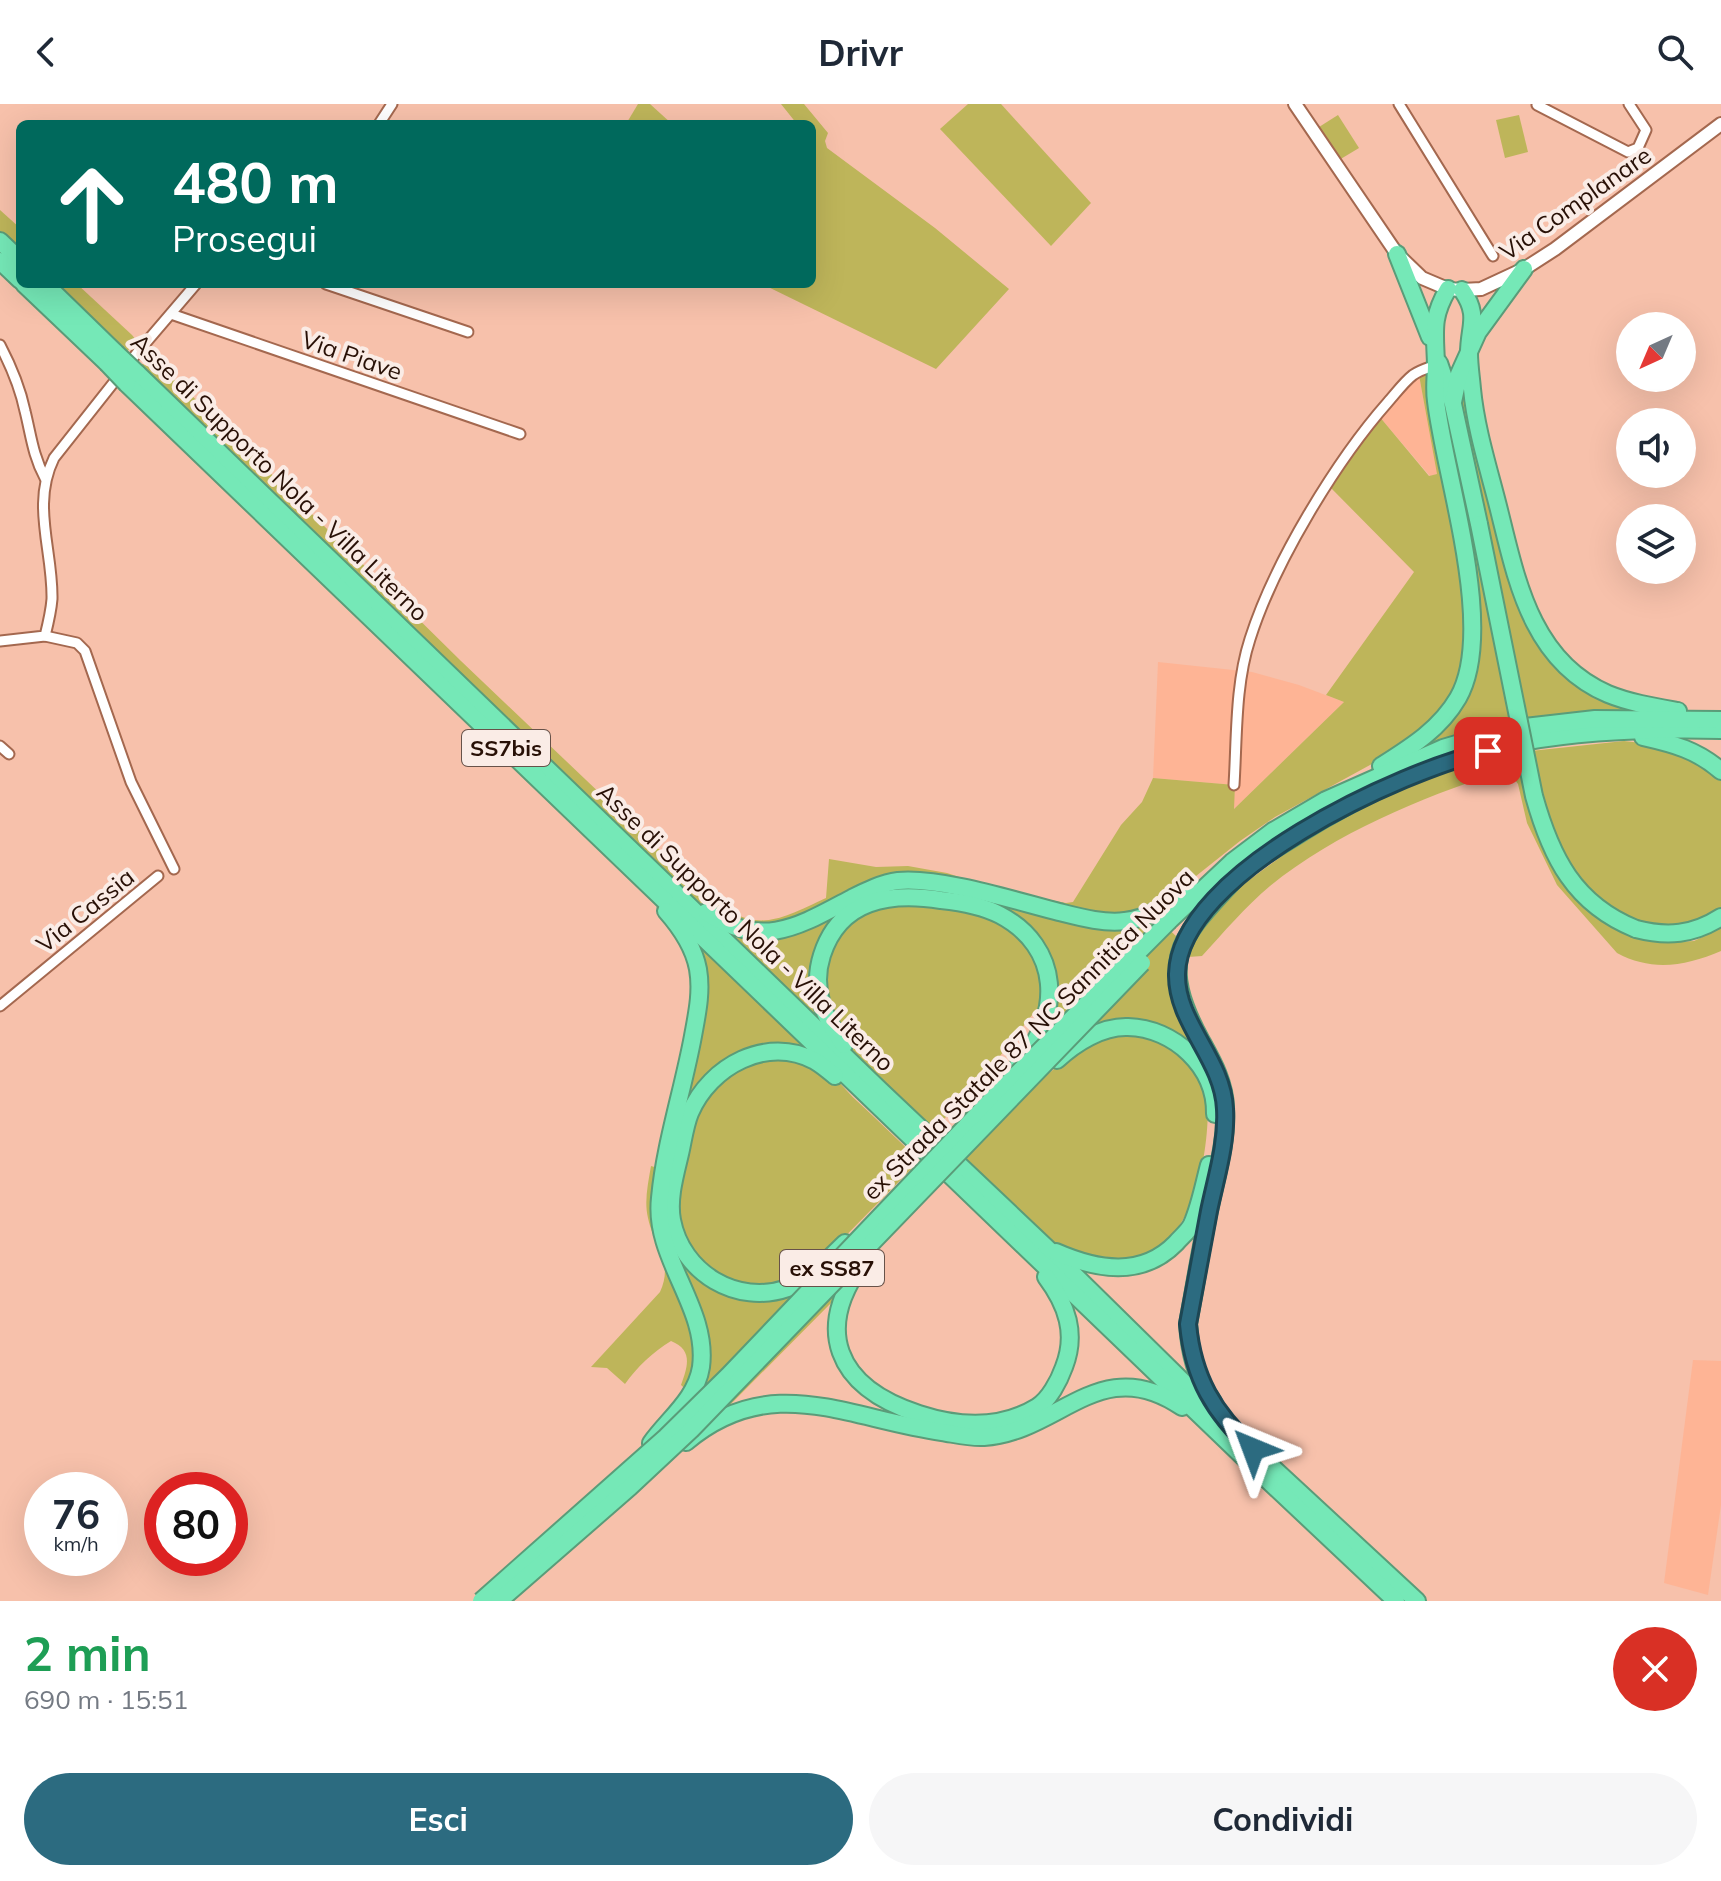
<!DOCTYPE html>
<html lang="it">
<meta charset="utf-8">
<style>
:root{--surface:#fff;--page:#f6f6f7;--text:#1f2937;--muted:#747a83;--accent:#2c6b80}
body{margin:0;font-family:Mulish,sans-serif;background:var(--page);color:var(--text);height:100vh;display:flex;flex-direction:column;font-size:30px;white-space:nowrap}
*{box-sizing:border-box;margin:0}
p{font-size:26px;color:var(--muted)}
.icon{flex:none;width:44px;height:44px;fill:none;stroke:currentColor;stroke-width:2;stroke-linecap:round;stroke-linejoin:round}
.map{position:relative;height:1497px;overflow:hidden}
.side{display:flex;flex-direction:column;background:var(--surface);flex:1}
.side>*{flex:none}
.hud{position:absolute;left:16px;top:16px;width:800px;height:168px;border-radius:12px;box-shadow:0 8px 32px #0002;background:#00695c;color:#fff;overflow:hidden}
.needle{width:52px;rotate:224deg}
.fabs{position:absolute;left:1616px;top:208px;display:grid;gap:16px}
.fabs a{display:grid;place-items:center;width:80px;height:80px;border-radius:50%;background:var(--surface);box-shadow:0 8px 32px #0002;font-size:40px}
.speed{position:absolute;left:24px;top:1368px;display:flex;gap:16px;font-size:40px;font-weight:700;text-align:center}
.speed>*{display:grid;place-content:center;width:104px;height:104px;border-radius:50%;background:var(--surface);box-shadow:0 8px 32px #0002;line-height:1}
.speed small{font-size:20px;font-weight:400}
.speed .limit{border:12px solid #d22;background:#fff;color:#111}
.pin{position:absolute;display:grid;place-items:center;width:68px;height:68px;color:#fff;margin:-34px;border-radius:16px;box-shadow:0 4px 12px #0006}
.me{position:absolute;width:88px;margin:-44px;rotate:316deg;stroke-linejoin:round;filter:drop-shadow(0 0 6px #0008)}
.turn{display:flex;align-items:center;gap:28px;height:168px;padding:0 24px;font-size:36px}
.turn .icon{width:104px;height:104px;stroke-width:2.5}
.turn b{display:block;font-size:56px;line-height:68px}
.round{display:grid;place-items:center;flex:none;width:84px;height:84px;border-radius:42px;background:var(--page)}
.head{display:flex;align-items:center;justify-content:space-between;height:136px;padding:0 24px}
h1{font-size:48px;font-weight:700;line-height:60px;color:#1e9e55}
.cta{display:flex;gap:16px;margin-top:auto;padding:16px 24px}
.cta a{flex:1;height:92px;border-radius:48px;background:var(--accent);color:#fff;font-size:32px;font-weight:700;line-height:92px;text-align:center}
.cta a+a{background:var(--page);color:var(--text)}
header{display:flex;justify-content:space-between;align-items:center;height:104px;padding:0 24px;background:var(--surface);font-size:36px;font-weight:700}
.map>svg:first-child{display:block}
.built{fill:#feb495}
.green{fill:#beb55a}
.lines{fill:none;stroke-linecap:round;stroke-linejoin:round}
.street-casing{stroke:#a4684f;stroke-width:13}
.secondary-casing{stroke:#a4684f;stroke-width:16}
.highway-casing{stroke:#5a9c79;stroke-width:20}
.street{stroke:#fff;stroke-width:9}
.secondary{stroke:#fff;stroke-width:12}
.highway{stroke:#75e8b7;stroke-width:16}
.highway-bridge-casing{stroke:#5a9c79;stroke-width:20;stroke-linecap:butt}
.highway-bridge{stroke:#75e8b7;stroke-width:16}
.route-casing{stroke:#1d4653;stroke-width:20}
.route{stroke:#2c6b80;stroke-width:14}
.labels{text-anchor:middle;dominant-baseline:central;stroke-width:8;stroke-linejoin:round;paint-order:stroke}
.shield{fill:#faece6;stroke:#675249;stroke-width:2}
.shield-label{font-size:22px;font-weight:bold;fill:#281006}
.street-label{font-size:24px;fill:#281006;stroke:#faece6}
</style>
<header><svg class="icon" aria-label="back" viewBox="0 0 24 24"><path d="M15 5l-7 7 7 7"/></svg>Drivr<svg class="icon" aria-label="search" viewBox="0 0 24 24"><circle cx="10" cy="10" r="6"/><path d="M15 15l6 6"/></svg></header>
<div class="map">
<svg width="1721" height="1497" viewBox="0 0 1721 1497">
<rect width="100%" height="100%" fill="#f7c1ab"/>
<g class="built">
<polygon points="1419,271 1437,370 1430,372 1379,312 1413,274"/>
<polygon points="1158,558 1252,568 1299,581 1344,598 1233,706 1235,681 1153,674"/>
<polygon points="1693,1256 1721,1257 1721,1401 1708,1491 1664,1479"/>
</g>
<g class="green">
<polygon points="638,0 650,0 672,20 626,20"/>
<polygon points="781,0 804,0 828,29 825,37 827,44 935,124 1009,185 936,265 762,180 812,180 812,48 816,44 812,38 812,20 797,20"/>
<polygon points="968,0 1001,0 1091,99 1051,142 940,25"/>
<polygon points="1338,11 1359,44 1339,56 1319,23"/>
<polygon points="1519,11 1528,48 1505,54 1496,16"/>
<polygon points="0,106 20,124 20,148 0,129"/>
<polygon points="53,180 77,180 132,231 136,236 126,249"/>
<path d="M 138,260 L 143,260 L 177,277 L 461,557 L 710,794 C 756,830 777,817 826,794 L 829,755 L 876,763 L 908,762 L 947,769 L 996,785 L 1066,799 L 1073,798 L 1121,721 L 1142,698 L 1153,674 L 1235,681 L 1234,705 L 1344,598 L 1326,591 L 1414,468 L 1331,384 L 1379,312 L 1429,372 L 1437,370 L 1419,271 L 1426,266 L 1459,454 L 1468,527 L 1466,552 L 1452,594 L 1438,614 L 1412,638 L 1275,713 L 1240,737 L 1176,788 L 1156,802 L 1146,805 L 1149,815 L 1156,813 L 1177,833 C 1173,852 1170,870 1174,890 C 1183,929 1216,959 1220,1001 L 1208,1001 C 1208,1058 1192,1151 1123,1159 C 1102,1161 1082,1157 1064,1146 C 1030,1126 993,1083 964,1055 L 1043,974 L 1089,937 L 1063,911 L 1045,929 L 1053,907 L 1036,906 L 989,966 L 934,1026 C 902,995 860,963 837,924 C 808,874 828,803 892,797 C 912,794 933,799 953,803 L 954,793 C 927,788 901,783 874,791 C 821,809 800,870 824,918 L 822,920 L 722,824 C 787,849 817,809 874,789 C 900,779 927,783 954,790 L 955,780 C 928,774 901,771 875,779 C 828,793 789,839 736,819 C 709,810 687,787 665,769 Z"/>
<polygon points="1462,289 1465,289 1541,540 1642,606 1417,647 1475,553 1441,296 1445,293 1489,436 1460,292"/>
<path d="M 1624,637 L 1669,642 L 1721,673 L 1721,804 C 1703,820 1675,825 1652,821 C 1568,807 1547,717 1531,647 Z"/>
<path d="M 1519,650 L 1535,706 L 1587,805 L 1607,820 L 1636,834 L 1666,839 L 1694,837 L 1721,824 L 1721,847 C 1686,862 1652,868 1617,849 L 1557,781 L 1527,719 L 1518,680 L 1512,672 L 1499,668 C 1419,695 1337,728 1270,782 C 1245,803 1224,828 1202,852 L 1188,853 L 1190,833 L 1222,796 L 1316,727 L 1405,682 L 1457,665 Z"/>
<path d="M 697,840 L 812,949 L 810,951 C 752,931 706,958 685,1013 C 678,1031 676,1051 672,1069 L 681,1071 C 686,1048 688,1021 699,1000 C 723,954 783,938 826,967 C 838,975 846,987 857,997 C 878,1017 899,1036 919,1057 L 821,1157 L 817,1154 L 799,1172 L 825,1197 L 838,1183 L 833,1197 L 722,1309 L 693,1292 L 681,1281 C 688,1262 693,1246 671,1237 C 653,1248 637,1263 625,1280 L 607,1264 L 591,1263 L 660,1188 C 674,1158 654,1143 648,1114 C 644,1097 648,1080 651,1062 L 668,1067 L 702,910 L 704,885 Z"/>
</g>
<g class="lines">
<g class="street-casing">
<g id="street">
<polyline points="1399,0 1493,152"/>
<polyline points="1537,1 1628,48 1638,44 1646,26 1629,0"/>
<polyline points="379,20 392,0"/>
<polyline points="326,180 468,228"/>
<polyline points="171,210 520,330"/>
<path d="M 0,241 C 11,262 20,283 25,307 C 31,331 33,352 45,374"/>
<polyline points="45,532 77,539 85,547 131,678 174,765"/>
<path d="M 0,537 L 45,532 C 48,520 51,508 52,495 C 53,446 31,401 54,354 L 137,249 L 196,180"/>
<polyline points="0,642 9,650"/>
<path d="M 1234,681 C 1237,633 1235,581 1250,535 C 1274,459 1336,357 1388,298 C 1396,289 1404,278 1413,271 C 1420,266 1428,264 1436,261"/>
<polyline points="0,902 158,772"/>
</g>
</g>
<g class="secondary-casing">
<polyline id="secondary" points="1295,0 1397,150 1422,174 1448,185 1462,186 1481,185 1524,165 1555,145 1721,20"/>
</g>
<g class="highway-casing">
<g id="highway">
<polyline points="0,137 20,156"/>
<polyline points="1397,150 1430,233"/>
<polyline points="0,157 20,176"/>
<polyline points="24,180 107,259"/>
<polyline points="45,180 116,249"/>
<path d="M 1462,186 C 1480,212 1469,222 1469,249 C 1469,261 1471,273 1472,285 C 1476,327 1490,369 1500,410 C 1517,479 1533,558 1608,590 C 1630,599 1655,603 1678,607"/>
<polyline points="1439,259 1453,300 1479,420"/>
<polyline points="137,269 880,986 1047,1144 1232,1326 1417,1497"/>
<polyline points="127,280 1257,1366 1396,1497"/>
<polyline points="1453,298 1459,270 1478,228 1524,165"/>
<path d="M 1643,633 C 1674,640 1697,646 1721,667"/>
<path d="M 1381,662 C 1411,643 1440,625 1458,594 C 1497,526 1445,374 1436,297 C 1434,284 1436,272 1436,260 C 1435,227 1431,214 1448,185"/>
<path d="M 1236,772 C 1256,755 1280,742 1302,728 C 1352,697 1405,671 1461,653 C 1539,628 1640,624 1721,626"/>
<path d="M 706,808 C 763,846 799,822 852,794 C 866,787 882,779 898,777 C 941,773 1016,797 1059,808 C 1079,813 1105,820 1125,817 C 1150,814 1171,800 1190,784"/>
<polyline points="1169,817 1232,758 1273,727 1326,696 1443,644 1507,625 1595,615 1721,616"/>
<path d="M 1636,825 C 1667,833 1693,831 1721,813"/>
<path d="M 844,941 C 824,914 811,885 822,851 C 840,795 890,788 941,796 C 960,798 983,802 1000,811 C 1061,843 1063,911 1019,959"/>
<path d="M 1057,956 C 1075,939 1102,922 1128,923 C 1174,924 1216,963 1215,1010"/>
<path d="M 835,972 C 829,967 822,961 815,957 C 767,931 710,962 690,1009 C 685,1021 683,1037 680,1050 C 675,1071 668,1095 672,1116 C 682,1169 737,1202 788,1184 C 810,1176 828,1155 845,1139"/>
<path d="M 1056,1148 C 1097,1166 1142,1174 1176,1139 C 1181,1133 1189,1127 1192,1120 C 1200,1102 1204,1080 1209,1061"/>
<path d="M 867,1153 C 811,1225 836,1283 919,1310 C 959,1323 1001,1325 1037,1303 C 1049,1296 1059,1277 1064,1263 C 1077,1230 1067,1201 1046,1173"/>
<path d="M 1213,1298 C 1196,1274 1190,1249 1188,1220 C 1195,1182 1201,1144 1209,1106 C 1216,1072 1227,1038 1225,1003 C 1224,977 1212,957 1200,935 C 1153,848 1186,830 1243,766"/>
<path d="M 686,1338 C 772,1266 847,1315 942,1328 C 955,1330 970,1334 984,1333 C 1060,1328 1100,1247 1182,1303"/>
<path d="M 651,1339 C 668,1315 696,1295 701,1263 C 709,1203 653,1155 660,1094 C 665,1040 683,986 693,932 C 697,910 702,888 698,865 C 694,844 681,824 666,807"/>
</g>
</g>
<use href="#street" class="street"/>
<use href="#secondary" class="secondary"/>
<use href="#highway" class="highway"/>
<g class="highway-bridge-casing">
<g id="highway-bridge">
<polyline points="116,249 137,269"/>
<polyline points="107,259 127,280"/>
<path d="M 1479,420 L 1534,692 C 1551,753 1574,800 1636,825"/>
<polyline points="481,1497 666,1333 728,1272 994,993 1169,817"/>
<polyline points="499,1497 630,1383 691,1326 1142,859"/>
</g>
</g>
<use href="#highway-bridge" class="highway-bridge"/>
</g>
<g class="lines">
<g class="route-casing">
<path id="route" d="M 1253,1345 C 1214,1309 1193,1274 1188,1220 C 1195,1182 1202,1144 1209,1107 C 1216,1073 1227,1040 1225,1005 C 1223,955 1176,919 1177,870 C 1179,769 1402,666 1488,647"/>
</g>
<use href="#route" class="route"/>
</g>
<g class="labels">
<g class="shield">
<rect x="462" y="626" width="88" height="36" rx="6"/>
<rect x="780" y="1146" width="104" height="36" rx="6"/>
</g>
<g class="shield-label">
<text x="506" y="644">SS7bis</text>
<text x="832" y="1164">ex SS87</text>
</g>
<g class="street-label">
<text transform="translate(1575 99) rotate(-35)">Via Complanare</text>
<text transform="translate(352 251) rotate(19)">Via Piave</text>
<text transform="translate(280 373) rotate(44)">Asse di Supporto Nola - Villa Literno</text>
<text transform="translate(85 806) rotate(-39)">Via Cassia</text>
<text transform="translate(746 823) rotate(44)">Asse di Supporto Nola - Villa Literno</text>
<text transform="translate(1028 930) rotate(-45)">ex Strada Statale 87 NC Sannitica Nuova</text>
</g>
</g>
</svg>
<div class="fabs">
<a><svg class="needle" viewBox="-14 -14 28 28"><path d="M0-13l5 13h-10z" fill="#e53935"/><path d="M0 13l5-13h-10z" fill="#747a83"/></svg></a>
<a><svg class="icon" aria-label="sound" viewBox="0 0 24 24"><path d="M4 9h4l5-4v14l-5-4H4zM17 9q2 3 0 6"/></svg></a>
<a><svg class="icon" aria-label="layers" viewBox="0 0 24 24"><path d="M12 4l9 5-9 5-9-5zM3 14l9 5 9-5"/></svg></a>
</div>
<div class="speed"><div>76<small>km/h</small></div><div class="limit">80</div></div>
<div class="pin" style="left:1488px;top:647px;background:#d93025"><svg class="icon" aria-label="arrive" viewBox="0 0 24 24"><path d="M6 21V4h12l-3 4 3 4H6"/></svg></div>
<svg class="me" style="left:1253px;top:1345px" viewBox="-20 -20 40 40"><path d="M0-17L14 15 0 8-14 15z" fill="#2c6b80" stroke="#fff" stroke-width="4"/></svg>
<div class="hud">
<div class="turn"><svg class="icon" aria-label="ahead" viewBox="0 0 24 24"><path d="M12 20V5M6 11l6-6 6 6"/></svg><div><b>480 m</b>Prosegui</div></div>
</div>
</div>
<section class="side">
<div class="head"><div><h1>2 min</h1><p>690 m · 15:51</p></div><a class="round" style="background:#d93025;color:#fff"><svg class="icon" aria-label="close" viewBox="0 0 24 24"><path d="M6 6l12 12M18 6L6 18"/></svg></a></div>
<div class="cta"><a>Esci</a><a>Condividi</a></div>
</section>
